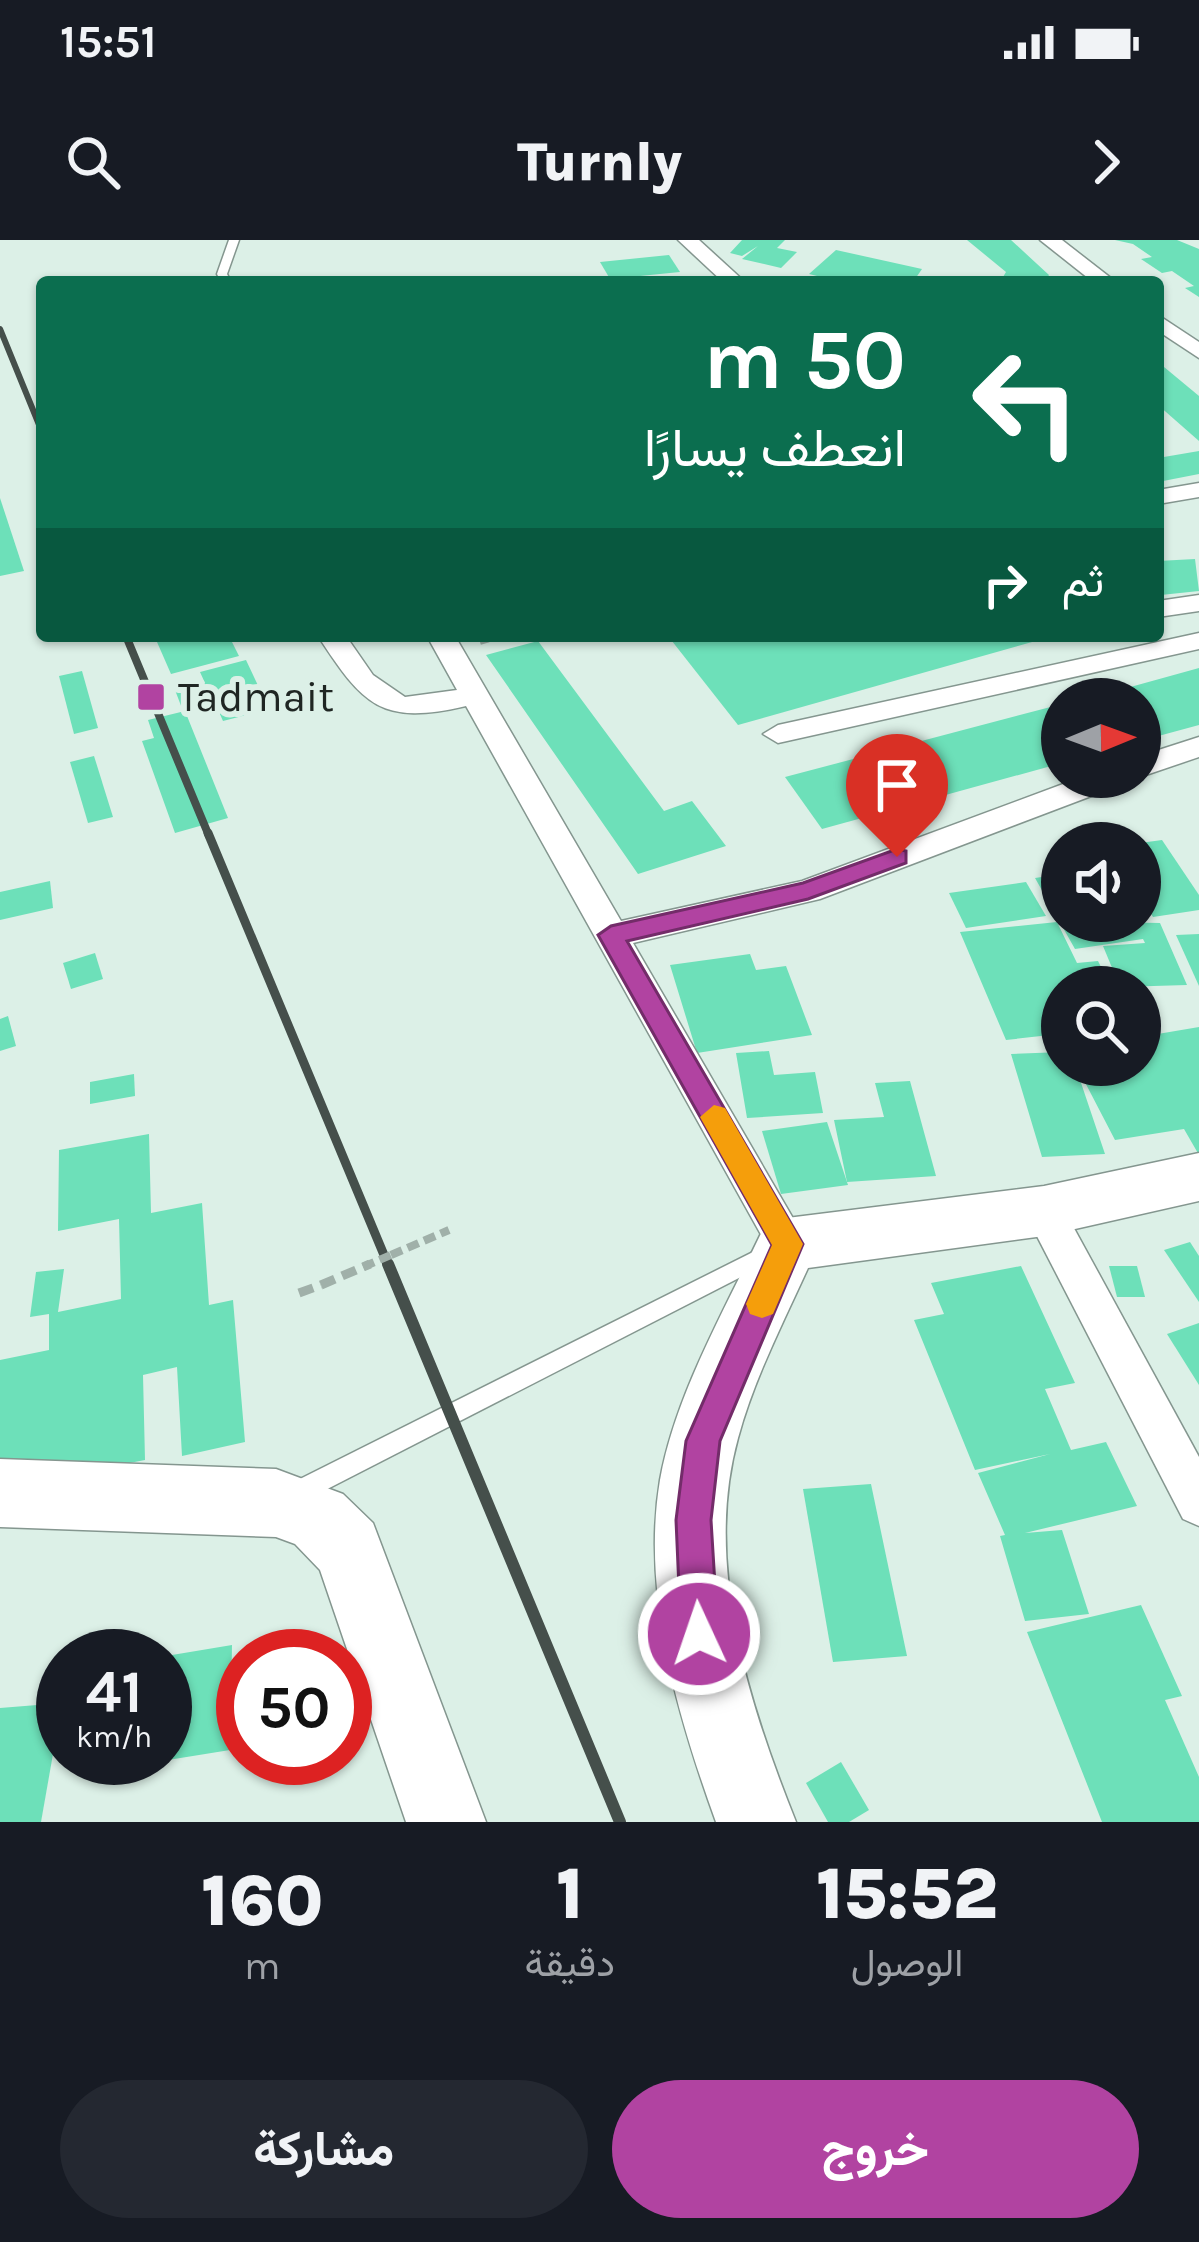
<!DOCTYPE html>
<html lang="ar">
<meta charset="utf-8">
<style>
:root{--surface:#171b24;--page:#242831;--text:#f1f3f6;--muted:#9ea1a6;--accent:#b143a1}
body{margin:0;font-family:Karla,Vazirmatn,sans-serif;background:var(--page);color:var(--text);direction:rtl;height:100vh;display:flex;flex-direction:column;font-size:45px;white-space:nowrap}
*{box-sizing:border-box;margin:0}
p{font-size:39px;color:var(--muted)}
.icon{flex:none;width:66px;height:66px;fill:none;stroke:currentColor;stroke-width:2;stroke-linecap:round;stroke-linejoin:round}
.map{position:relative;height:1582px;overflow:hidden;direction:ltr}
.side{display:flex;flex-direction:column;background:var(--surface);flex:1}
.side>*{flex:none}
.top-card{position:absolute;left:36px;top:36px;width:1128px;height:366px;border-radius:12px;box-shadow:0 3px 9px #0004;direction:rtl;background:#0b6e4f;color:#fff;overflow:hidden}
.needle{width:78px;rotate:89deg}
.tools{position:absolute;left:1041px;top:438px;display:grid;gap:24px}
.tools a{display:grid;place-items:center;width:120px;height:120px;border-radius:50%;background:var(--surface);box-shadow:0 3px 9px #0004;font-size:60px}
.speed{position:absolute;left:36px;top:1389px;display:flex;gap:24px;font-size:60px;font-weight:700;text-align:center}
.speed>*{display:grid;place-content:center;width:156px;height:156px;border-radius:50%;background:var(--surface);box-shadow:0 3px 9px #0004;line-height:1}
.speed small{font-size:30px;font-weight:400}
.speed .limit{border:18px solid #d22;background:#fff;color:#111}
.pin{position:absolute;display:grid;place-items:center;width:102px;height:102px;color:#fff;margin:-123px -51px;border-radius:50% 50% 50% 0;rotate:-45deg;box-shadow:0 0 12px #0007}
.pin .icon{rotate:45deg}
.me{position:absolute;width:132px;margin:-66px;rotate:357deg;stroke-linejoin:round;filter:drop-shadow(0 0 9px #0008)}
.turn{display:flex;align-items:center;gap:42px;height:252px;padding:0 60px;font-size:54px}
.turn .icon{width:156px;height:156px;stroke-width:2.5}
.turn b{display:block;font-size:84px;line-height:102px}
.then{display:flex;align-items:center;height:114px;padding:0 60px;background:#0003;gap:24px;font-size:45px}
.eta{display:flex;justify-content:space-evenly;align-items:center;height:204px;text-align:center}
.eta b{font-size:72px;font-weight:800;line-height:84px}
.primary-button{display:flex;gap:24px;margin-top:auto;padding:24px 60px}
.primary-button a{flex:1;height:138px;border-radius:72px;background:var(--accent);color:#fff;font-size:48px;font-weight:800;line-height:138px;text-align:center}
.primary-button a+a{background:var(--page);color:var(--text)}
.status{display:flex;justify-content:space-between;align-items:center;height:84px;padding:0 60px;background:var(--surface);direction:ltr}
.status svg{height:33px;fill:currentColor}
header{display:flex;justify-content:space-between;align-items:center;height:156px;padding:0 60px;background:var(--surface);font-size:54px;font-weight:800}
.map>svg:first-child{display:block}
.building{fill:#6de0b9}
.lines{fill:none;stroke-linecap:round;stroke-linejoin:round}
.lane-casing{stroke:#84968f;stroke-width:3}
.street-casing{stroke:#84968f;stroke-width:3}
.secondary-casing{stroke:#84968f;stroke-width:3}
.path-far2{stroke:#a0b0a9;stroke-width:6;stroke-dasharray:9 4.5;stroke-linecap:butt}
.path-far1{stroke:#a0b0a9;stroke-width:8;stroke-dasharray:12 6;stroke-linecap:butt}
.path{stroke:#a0b0a9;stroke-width:9;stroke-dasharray:15 8;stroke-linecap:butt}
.lane{fill:#fff;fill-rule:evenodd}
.street{fill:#fff;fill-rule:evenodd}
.secondary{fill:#fff;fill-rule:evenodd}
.rail-far3{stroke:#454f4b;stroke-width:6}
.rail-far2{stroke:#454f4b;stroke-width:8}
.rail-far1{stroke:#454f4b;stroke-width:9}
.rail{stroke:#454f4b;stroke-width:12}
.path-bridge-far1{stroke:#a0b0a9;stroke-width:8;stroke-dasharray:12 6;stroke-linecap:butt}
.path-bridge{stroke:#a0b0a9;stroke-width:9;stroke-dasharray:15 8;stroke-linecap:butt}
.route{fill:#b143a1;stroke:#732c69;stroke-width:3}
.slow{fill:#f59e0b}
.poi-dot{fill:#b143a1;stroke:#dcf0e7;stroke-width:4.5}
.labels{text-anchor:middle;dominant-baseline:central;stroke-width:12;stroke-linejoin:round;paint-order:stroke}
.poi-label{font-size:42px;fill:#1f2623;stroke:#dcf0e7;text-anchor:start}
</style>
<div class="status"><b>15:51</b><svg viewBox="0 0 49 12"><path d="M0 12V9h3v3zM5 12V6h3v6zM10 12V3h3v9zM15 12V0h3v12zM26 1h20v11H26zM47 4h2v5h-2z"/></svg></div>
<header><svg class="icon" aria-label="forward" viewBox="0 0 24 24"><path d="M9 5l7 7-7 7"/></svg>Turnly<svg class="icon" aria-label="search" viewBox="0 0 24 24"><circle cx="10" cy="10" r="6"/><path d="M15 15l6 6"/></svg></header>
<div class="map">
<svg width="1199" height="1582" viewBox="0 0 1199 1582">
<rect width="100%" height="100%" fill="#dcf0e7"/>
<g class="building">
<polygon points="742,0 785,0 777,8 797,12 781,28 742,19 758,6 742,16 730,13"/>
<polygon points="967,0 1011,0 1049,35 1045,42 1000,42 1006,32"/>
<polygon points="1115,0 1177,0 1199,9 1199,57 1185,48 1194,46 1172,31 1162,33 1141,19 1152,17 1133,4"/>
<polygon points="836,10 922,29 913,42 841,42 809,34"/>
<polygon points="669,15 680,32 610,39 600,22"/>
<polygon points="1158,122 1199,156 1199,201 1158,165"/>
<polygon points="1199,211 1199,234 1158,242 1158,218"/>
<polygon points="0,258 24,331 0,336"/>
<polygon points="1195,319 1199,351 1161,355 1158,321"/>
<polygon points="171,396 229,396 239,416 171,434 157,402"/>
<polygon points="668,396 1050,396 1050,397 738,485"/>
<polygon points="538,401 664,571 692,561 726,606 638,634 486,415"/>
<polygon points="246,420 269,469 223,481 215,463 183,471 175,450 205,443 200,432"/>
<polygon points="1199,428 1199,485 1140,501 1140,459 1087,459"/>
<polygon points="82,431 98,488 74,494 59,436"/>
<polygon points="1062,464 1062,523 822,589 785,537"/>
<polygon points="185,471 228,578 175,593 142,501 154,498 148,480"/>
<polygon points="94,516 113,577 88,583 70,522"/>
<polygon points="1162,600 1199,655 1199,670 1153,677 1140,656 1140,603"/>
<polygon points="1062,634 1062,681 1160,683 1187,745 1120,747 1103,706 1145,703 1143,699 1075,709 1035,638"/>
<polygon points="50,641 53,668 0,680 0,652"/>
<polygon points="1026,642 1046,676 966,688 949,653"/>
<polygon points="1057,682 1077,723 1098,721 1111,747 1062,747 1062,767 1047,769 1059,794 1006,800 960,692"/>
<polygon points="1199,694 1199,746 1176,695"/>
<polygon points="95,713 103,739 71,749 63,723"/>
<polygon points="750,714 756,730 786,726 812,795 697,813 670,725"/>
<polygon points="8,776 16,806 0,811 0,779"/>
<polygon points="1199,787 1199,915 1184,889 1115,900 1076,825 1140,825 1140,797"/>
<polygon points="769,811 774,835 815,832 823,873 747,878 736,813"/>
<polygon points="1062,812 1062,825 1075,825 1105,914 1042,917 1011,814"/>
<polygon points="134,834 135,856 90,864 90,842"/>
<polygon points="910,841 936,936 847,942 834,880 884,877 875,843"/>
<polygon points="827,882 848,945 781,954 762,891"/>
<polygon points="149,894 151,973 202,963 209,1065 233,1060 245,1202 182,1216 177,1127 143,1135 145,1220 0,1248 0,1120 49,1110 49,1074 30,1077 36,1032 64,1029 58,1072 121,1059 119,979 58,991 59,910"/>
<polygon points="1190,1002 1199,1016 1199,1062 1164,1010"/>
<polygon points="1021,1026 1075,1143 1045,1149 1071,1210 1106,1202 1137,1266 1025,1293 1062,1290 1089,1374 1025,1381 1000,1296 1005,1295 978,1233 1050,1214 975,1230 914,1080 944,1074 931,1043"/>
<polygon points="1109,1026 1137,1026 1145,1057 1117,1057"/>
<polygon points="1199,1083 1199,1145 1167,1094"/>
<polygon points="871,1244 907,1416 833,1422 803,1249"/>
<polygon points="1141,1365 1182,1456 1165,1460 1199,1537 1199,1582 1102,1582 1027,1392"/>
<polygon points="232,1405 230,1510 168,1520 172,1415"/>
<polygon points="62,1463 41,1582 0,1582 0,1468"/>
<polygon points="841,1522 869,1570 849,1582 828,1582 806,1543"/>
</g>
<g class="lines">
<g class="lane-casing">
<g id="lane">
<polygon points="229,0 239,0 227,34 231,42 221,42 217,34"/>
<polygon points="767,1005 774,1008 777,1014 774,1020 302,1262 294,1265 286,1262 283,1254 286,1246"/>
</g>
</g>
<g class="street-casing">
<g id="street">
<polygon points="678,0 699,0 745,42 723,42"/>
<polygon points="1040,0 1062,0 1116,42 1093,42"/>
<polygon points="1158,75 1199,102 1199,118 1158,91"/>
<polygon points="1199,243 1199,257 1158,264 1158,250"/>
<polygon points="1199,355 1199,371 1158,377 1158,361"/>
<polygon points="1199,393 1199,409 778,503 763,494 778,485"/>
<path d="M 318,396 L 346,396 L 373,435 L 405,457 L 457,450 L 427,396 L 455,396 L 621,681 L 802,641 L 1082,537 L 1127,537 L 1123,544 L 820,659 L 633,703 L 801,992 L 807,1004 L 801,1016 L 787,1021 L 773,1016 L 466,466 C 381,486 363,465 318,396 Z"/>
<polygon points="1199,497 1199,517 1140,537 1140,516"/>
<polygon points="1044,954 1058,959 1199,1217 1199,1286 1183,1279 1024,971 1030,959"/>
</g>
</g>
<g class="secondary-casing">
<g id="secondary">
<path d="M 1199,913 L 1199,961 L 1044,996 L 808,1028 C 783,1083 754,1139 738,1198 C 703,1324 749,1465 796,1582 L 716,1582 C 678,1477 641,1353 660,1240 C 676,1152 727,1066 765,985 L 787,978 L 1044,946 Z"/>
<polygon points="0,1219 276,1229 343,1254 373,1283 486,1582 406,1582 320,1330 295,1304 276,1297 0,1287"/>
</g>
</g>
<polyline class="path-far2" points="480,402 500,396"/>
<polyline class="path-far1" points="391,1015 449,990"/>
<polyline class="path" points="299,1053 321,1045"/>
<use href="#lane" class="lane"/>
<use href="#street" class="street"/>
<use href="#secondary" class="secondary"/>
<polyline class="rail-far3" points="0,89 42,192"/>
<polyline class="rail-far2" points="126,396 209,596"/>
<polyline class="rail-far1" points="208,593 389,1027"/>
<polyline class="rail" points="388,1024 620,1582"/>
<polyline class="path-bridge-far1" points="363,1027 391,1015"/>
<polyline class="path-bridge" points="321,1045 370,1024"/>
</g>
<polygon class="route" points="897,609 906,611 906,623 808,659 627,701 803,1004 720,1201 711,1280 718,1394 712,1408 699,1413 686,1408 681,1394 676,1280 686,1201 772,1005 598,695 611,686 803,643"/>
<polygon class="slow" points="714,865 725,868 803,1004 773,1074 762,1078 750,1074 746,1064 772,1005 700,877"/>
<rect class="poi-dot" x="136" y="442" width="30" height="30" rx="6"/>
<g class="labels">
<g class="poi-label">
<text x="178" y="457">Tadmait</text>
</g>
</g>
</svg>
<div class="tools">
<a><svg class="needle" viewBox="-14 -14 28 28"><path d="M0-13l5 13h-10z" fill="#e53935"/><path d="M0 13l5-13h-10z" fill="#9ea1a6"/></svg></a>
<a><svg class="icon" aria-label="sound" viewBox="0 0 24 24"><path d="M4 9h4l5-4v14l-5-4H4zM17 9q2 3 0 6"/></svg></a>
<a><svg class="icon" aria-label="search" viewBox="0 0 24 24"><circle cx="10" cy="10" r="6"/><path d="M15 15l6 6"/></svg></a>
</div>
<div class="speed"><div>41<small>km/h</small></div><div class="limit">50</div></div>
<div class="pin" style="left:897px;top:617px;background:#d93025"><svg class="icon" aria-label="arrive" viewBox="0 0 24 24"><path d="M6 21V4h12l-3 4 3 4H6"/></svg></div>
<svg class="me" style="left:699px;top:1394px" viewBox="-20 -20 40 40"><circle r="17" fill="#b143a1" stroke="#fff" stroke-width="3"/><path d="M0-11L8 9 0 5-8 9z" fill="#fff"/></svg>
<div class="top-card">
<div class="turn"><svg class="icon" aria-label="left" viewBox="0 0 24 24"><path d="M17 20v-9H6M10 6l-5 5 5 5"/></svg><div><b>50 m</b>انعطف يسارًا</div></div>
<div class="then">ثم<svg class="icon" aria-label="right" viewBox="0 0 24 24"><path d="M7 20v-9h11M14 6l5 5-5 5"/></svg></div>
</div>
</div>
<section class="side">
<div class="eta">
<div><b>15:52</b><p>الوصول</p></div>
<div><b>1</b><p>دقيقة</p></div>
<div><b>160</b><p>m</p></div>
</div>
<div class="primary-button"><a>خروج</a><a>مشاركة</a></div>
</section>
